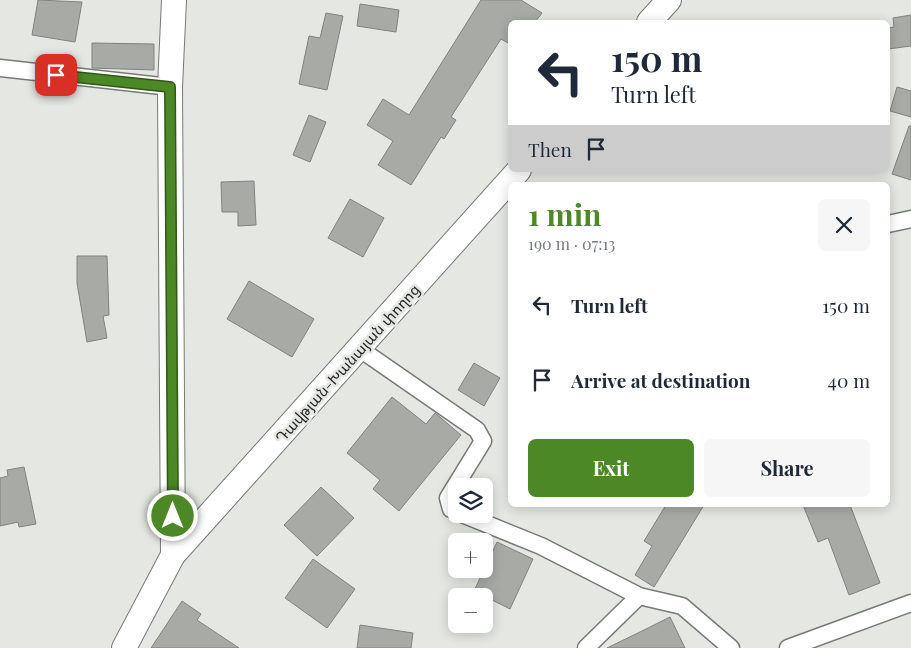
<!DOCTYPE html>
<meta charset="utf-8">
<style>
:root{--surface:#fff;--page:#f6f6f7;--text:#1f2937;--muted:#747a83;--accent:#4c8826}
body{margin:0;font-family:"Playfair Display","Noto Sans Armenian",serif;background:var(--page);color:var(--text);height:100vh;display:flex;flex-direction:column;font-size:19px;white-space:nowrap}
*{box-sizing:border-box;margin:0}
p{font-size:16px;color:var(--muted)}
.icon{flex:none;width:28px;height:28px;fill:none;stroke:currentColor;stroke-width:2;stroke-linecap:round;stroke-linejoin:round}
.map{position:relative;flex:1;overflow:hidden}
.sheet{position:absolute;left:508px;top:182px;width:382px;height:325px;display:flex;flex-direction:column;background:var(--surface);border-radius:8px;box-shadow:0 2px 12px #0003}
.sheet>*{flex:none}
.guide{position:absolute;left:508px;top:20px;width:382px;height:152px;border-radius:8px;box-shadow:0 2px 12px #0003;background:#fff;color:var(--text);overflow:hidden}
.controls{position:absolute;left:448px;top:478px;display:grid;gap:10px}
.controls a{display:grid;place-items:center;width:45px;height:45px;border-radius:8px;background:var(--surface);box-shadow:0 2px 12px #0003;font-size:25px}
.pin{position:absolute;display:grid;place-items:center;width:42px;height:42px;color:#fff;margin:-21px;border-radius:10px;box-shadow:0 2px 8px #0006}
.me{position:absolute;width:55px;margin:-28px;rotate:0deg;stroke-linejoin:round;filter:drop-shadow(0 0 4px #0008)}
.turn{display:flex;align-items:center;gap:18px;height:105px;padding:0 20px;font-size:22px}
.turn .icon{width:65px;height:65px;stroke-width:2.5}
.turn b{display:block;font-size:35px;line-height:42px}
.then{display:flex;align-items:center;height:48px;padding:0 20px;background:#0003;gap:10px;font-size:19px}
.round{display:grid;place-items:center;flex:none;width:52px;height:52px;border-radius:8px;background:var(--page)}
.summary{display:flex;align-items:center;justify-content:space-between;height:85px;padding:0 20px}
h1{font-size:30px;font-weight:700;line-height:38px;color:var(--accent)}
.action{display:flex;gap:10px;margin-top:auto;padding:10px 20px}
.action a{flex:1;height:58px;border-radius:8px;background:var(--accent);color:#fff;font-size:20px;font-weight:700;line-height:58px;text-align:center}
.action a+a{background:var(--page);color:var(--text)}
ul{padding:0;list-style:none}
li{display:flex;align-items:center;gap:15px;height:75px;padding:0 20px}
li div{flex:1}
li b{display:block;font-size:19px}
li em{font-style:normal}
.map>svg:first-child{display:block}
.building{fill:#a7aaa5;stroke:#80837f}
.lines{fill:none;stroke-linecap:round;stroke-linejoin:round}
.street-casing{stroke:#777a76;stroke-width:19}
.secondary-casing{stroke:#777a76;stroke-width:26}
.street{stroke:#fff;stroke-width:16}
.secondary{stroke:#fff;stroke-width:24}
.route-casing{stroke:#315819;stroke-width:12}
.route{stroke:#4c8826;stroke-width:9}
.labels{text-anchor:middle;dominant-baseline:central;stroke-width:5;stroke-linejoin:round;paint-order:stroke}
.street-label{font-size:15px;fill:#252725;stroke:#e4e7e2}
</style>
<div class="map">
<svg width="911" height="648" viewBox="0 0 911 648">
<rect width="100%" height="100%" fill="#e4e7e2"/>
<g class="building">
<polygon points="38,0 82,2 75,42 32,35"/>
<polygon points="481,0 521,0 542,13 535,22 510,22 510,44 501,39 451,117 456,120 444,139 441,137 411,185 378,165 393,141 367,125 383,99 409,115"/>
<polygon points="360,4 399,10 396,32 357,26"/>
<polygon points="326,13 343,16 327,90 299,84 309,36 320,38"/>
<polygon points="911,15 911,46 888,49 888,28 894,27 893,18"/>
<polygon points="92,43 154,44 154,70 92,68"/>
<polygon points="897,87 911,91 911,117 890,111"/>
<polygon points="309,115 326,122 310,162 293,155"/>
<polygon points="909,126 911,126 911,180 892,174"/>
<polygon points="254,181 256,225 238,226 238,212 222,212 221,182"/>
<polygon points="350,199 384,218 363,257 328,238"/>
<polygon points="77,256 107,256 109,315 103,316 107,338 87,342 77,283"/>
<polygon points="249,281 314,319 292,357 227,319"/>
<polygon points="474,363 500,378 484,406 458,390"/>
<polygon points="392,397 426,424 435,413 461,435 399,511 373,489 380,480 347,453"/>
<polygon points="24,467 36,524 19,527 18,522 0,526 0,478 8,476 7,470"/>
<polygon points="321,487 354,518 317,556 284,525"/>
<polygon points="666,505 704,505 654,587 635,575 652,546 644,541"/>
<polygon points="803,505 850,505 880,583 849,595 828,538 818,542"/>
<polygon points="497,542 533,559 510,609 474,591"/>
<polygon points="313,559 355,589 327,628 285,598"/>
<polygon points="182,601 201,614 197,620 239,648 151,648"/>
<polygon points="670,617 685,648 607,648 644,630"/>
<polygon points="360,625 413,633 411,648 357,648"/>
</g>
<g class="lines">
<g class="street-casing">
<g id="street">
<polyline points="0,68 170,87"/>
<polyline points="888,224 911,219"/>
<polyline points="360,349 477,430 483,441 448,498 451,509 456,511"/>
<polyline points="462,514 541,546 639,596 682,606 731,648"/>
<polyline points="586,648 639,596"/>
<polyline points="788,648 911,603"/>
</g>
</g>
<g class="secondary-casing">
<g id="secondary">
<polyline points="649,22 669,0"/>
<polyline points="173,555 170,87 174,0"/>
<polyline points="124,648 173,555 519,170"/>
</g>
</g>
<use href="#street" class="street"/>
<use href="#secondary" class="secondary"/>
</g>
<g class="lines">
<g class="route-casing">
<polyline id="route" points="56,75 170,87 173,516"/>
</g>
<use href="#route" class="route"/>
</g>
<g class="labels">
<g class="street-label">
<text transform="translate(347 363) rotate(-48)">Դավթյան-Խանայան փողոց</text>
</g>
</g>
</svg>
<div class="controls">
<a><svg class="icon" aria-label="layers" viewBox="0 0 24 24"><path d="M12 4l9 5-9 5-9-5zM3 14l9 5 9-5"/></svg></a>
<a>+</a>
<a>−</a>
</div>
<div class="pin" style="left:56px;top:75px;background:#d93025"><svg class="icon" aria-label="arrive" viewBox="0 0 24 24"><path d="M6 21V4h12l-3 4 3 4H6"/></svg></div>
<svg class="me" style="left:173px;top:516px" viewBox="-20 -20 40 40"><circle r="17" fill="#4c8826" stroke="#fff" stroke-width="3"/><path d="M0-11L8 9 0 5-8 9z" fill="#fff"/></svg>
<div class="guide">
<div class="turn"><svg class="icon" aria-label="left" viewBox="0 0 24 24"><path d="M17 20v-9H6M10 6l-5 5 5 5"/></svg><div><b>150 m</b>Turn left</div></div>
<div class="then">Then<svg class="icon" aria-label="arrive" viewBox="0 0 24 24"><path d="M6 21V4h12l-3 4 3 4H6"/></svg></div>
</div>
<section class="sheet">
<div class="summary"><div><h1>1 min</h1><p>190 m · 07:13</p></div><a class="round"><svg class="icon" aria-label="close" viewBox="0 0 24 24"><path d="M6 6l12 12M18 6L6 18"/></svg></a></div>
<ul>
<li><svg class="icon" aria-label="left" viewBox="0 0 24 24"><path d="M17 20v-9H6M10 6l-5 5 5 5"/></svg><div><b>Turn left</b></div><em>150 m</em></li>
<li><svg class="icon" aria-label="arrive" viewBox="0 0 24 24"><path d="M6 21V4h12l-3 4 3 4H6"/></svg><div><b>Arrive at destination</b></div><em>40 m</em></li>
</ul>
<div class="action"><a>Exit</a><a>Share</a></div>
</section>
</div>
